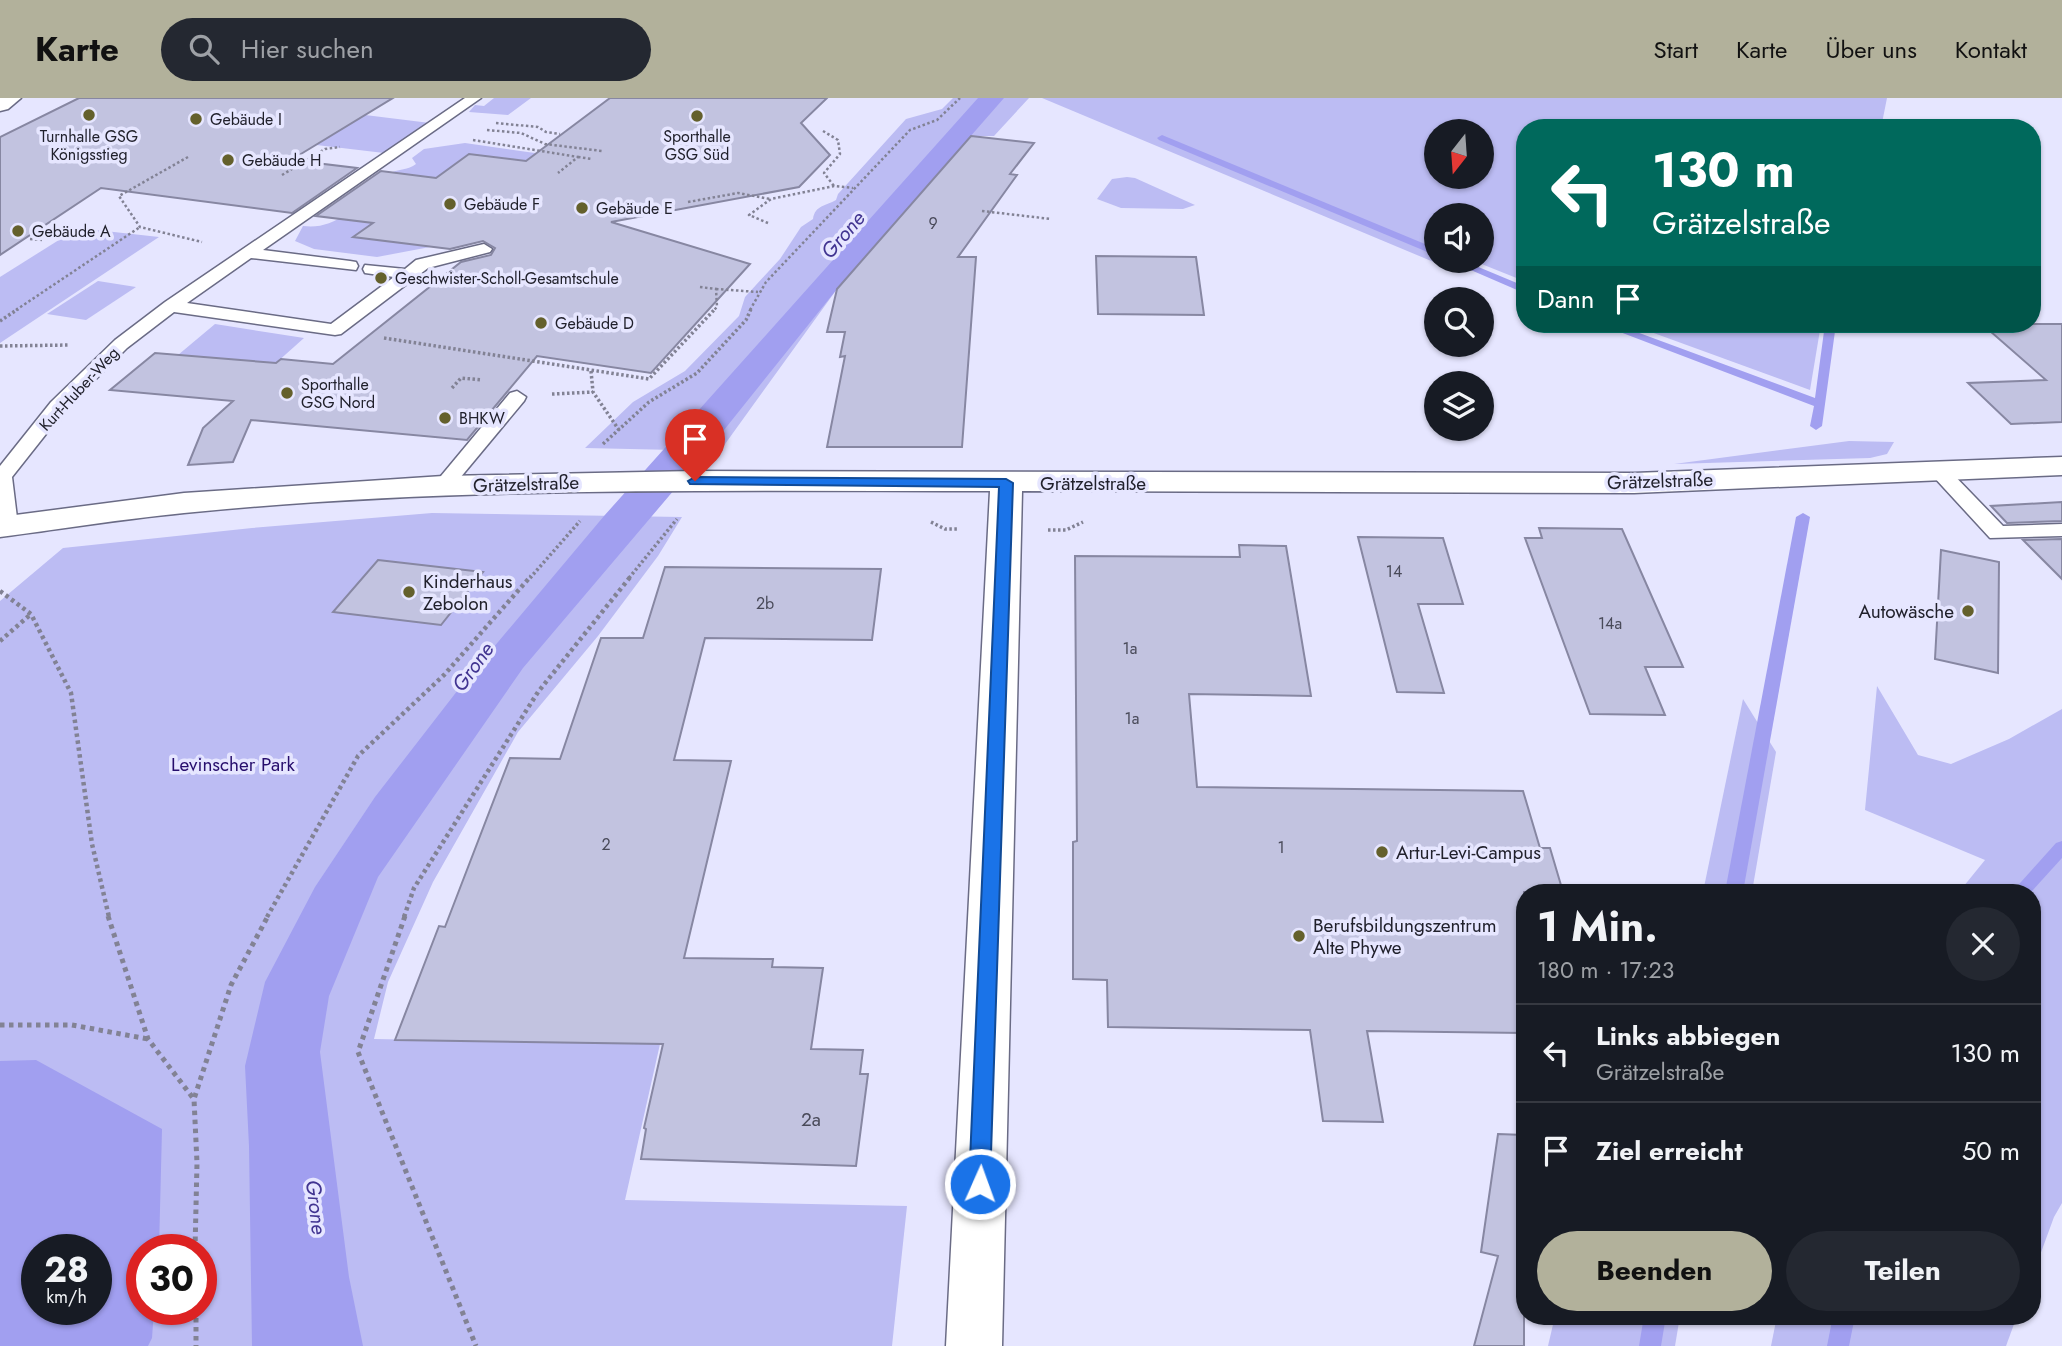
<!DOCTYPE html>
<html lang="de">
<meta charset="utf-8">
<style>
:root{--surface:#171b24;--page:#242831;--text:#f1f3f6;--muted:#9ea1a6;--line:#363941;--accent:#b2b19b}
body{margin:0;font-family:Jost,sans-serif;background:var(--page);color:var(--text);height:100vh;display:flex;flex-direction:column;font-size:26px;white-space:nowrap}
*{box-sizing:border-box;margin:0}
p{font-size:23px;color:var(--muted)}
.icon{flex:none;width:38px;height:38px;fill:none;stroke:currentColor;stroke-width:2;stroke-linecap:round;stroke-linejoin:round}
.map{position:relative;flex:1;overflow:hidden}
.panel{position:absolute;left:1516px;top:786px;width:525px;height:441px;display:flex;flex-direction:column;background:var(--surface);border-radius:28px;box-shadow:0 2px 5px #0004}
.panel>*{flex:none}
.guide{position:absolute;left:1516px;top:21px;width:525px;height:214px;border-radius:28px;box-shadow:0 2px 5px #0004;background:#00695c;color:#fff;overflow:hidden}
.needle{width:46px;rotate:197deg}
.tools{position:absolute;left:1424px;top:21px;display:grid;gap:14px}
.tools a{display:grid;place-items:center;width:70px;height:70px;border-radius:50%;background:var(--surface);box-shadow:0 2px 5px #0004;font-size:35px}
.speed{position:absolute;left:21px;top:1136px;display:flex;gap:14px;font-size:35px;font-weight:700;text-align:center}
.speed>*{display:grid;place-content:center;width:91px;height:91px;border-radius:50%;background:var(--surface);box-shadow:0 2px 5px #0004;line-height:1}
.speed small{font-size:18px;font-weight:400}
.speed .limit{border:10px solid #d22;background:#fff;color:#111}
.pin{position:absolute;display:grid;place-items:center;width:60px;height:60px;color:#fff;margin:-72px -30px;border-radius:50% 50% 50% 0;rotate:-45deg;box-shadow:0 0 7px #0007}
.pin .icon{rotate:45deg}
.me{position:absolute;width:77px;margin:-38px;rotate:2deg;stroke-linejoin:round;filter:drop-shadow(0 0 5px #0008)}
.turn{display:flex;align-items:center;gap:24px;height:147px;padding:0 21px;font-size:32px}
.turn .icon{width:91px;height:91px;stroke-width:2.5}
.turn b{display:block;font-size:49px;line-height:60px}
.then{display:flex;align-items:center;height:66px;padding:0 21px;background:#0003;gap:14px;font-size:26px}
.round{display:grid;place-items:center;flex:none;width:74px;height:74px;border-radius:37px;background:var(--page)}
.head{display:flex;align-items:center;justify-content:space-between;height:119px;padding:0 21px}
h1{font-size:42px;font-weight:700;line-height:52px}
.button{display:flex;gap:14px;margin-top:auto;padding:14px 21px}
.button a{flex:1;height:80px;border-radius:42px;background:var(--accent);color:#111;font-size:28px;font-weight:700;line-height:80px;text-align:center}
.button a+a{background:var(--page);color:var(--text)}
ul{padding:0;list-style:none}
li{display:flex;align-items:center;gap:21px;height:98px;padding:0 21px;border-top:2px solid var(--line)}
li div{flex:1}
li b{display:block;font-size:26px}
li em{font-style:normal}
header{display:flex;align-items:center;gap:42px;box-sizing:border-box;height:98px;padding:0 35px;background:var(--accent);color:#111}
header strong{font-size:33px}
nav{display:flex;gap:38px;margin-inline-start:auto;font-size:24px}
.search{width:490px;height:63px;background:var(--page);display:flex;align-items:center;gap:18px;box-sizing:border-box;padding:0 24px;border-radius:38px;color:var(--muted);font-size:26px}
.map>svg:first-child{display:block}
.green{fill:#bcbcf3;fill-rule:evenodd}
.water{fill:#a19ff0;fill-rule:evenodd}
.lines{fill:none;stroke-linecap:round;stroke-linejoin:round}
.stream{fill:#a19ff0;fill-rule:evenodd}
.building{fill:#c2c3e0;stroke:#8787a2;stroke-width:2}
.lane-casing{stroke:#6a6b85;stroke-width:3}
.street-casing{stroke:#6a6b85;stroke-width:3}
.path-far3{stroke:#828294;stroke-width:2.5;stroke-dasharray:2.5 2.5;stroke-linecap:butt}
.path-far2{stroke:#828294;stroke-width:3.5;stroke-dasharray:2.5 2.5;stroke-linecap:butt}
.path-far1{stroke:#828294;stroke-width:4.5;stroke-dasharray:3.5 3.5;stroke-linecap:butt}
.path{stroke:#828294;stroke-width:5;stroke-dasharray:4.5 4.5;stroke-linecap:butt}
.lane{fill:#fff;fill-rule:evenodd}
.street{fill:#fff;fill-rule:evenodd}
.route{fill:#1a73e8;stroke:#114b97;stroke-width:2}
.poi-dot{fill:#64602c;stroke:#e6e6ff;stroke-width:2.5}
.labels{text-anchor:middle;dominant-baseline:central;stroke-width:7;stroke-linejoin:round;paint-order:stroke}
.far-poi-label{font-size:16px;fill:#21212c;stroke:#e6e6ff;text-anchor:start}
.number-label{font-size:16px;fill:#494a59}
.far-street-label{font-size:16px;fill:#21212c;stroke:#e6e6ff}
.street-label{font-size:19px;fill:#21212c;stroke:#e6e6ff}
.poi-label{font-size:19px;fill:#21212c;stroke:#e6e6ff;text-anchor:start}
.park-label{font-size:19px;fill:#270e6d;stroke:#e6e6ff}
.near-number-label{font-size:19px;fill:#494a59}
.water-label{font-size:21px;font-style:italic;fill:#413491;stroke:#e6e6ff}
</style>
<header>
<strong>Karte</strong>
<div class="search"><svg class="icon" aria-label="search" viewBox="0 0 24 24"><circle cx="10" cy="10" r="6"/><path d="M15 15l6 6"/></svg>Hier suchen</div>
<nav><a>Start</a><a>Karte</a><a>Über uns</a><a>Kontakt</a></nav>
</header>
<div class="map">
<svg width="2062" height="1248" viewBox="0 0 2062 1248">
<rect width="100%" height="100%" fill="#e6e6ff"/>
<g class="green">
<polygon points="494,0 531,0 508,17 469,14 475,7 484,8"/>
<path d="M 953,0 L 1029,0 L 994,38 L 970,38 L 837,191 L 720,353 L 585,350 L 633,304 L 685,273 L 739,218 L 745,199 L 780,161 L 801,129 L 813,121 C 815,107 826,108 836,102 L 838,96 L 906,21 L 942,11 Z"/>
<path d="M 1042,0 L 1887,0 L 1881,30 L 1524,30 L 1524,183 L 1474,163 L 1482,163 L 1482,117 L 1437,117 L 1436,165 ZM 1437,33 L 1482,33 L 1482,79 L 1437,79 Z"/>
<polygon points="357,16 430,25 384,55 308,46"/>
<path d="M 465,45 L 549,57 L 540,64 L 469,56 L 354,139 L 430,149 L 377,159 L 314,151 L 295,143 L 303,128 C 334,132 353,111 374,90 C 379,86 384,78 390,75 C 399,71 408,72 416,66 L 412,60 L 424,51 Z"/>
<polygon points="1127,79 1135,80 1195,107 1183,111 1121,110 1097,101 1112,81"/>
<polygon points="78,130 159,139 0,245 0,179"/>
<polygon points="98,183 136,189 86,222 47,216"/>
<polygon points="215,226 304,240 276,265 178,257"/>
<polygon points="1629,226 1821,226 1810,292"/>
<polygon points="1849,343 1894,344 1887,356 1870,360 1674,366"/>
<path d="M 432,415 L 682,419 L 658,458 L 598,538 L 518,634 L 433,784 L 388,884 L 374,941 L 660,946 L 625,1102 L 907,1108 L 892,1248 L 0,1248 L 0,503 L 63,450 L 252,430 ZM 37,1152 L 96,1152 L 96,1211 L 37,1211 ZM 142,1152 L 201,1152 L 201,1211 L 142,1211 Z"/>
<polygon points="1877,588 1918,657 1951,666 2009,641 2062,611 2062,1105 2054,1119 2032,1179 2032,794 1959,794 1985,762 1865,712"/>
<polygon points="1743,601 1776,654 1752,794 1703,794"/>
<polygon points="1555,1218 1680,1218 1675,1248 1548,1248"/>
<polygon points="1777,1218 2017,1218 2006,1248 1771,1248"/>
</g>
<g class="water">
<polygon points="978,0 1004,0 837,191 708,352 523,570 378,779 329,898 320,954 349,1179 363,1248 252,1248 249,1048 245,968 265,884 315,789 375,699 461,588 604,418"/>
<path d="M 36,962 L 162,1031 L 159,1151 L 142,1152 L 142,1211 L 154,1211 L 152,1240 L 148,1248 L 0,1248 L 0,963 ZM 37,1152 L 96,1152 L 96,1211 L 37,1211 Z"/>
</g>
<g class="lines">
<g class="stream">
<polygon points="1162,37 1437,151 1437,158 1159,42 1157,40"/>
<polygon points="1450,163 1464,163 1524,188 1524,195"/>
<polygon points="1599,226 1615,226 1815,300 1825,226 1836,226 1822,328 1816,332 1810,328 1814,308"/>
<polygon points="1803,415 1810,419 1743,794 1725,794 1796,419"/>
<polygon points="2062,743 2062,760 2031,794 2012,794 2056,745"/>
<polygon points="1644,1218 1666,1218 1661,1248 1639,1248"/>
<polygon points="1833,1218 1855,1218 1849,1248 1827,1248"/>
</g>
</g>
<g class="building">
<polygon points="79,0 393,0 291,62 357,70 292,115 101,90 0,157 0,39"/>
<polygon points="610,0 827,0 801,25 830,57 799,89 611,124 750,166 651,275 537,258 467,342 251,322 233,364 188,367 203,330 233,303 110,292 155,255 276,265 281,261 333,266 461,164 491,157 495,150 483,143 450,151 353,139 373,125 316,118 381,73 436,80 469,56 526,63"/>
<polygon points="971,38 1034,45 1010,76 1017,77 958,159 976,159 962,349 827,349 845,258 840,259 845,234 827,234 837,191"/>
<polygon points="1096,158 1196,159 1204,217 1098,216"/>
<polygon points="1982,226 2062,226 2062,324 2011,326 1968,285 2046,282"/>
<polygon points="2062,404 2062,423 2007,425 1991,408"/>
<polygon points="1539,430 1622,431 1683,569 1645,569 1665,617 1590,616 1525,440 1542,440"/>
<polygon points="1358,439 1443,440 1463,506 1418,506 1444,595 1397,594"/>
<polygon points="2062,441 2062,481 2023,442"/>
<polygon points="1239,447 1286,448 1311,598 1189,596 1197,689 1523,693 1540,750 1550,750 1563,794 1524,794 1524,935 1367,933 1383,1024 1323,1023 1310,932 1108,929 1107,882 1073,881 1073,744 1077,743 1075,458 1240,459"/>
<polygon points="1941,452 1999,464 1998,575 1935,561"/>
<polygon points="378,462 483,474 441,527 333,514"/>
<polygon points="665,469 881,471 872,542 705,540 674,662 731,663 684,860 773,861 772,869 823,870 811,951 863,952 860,976 868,976 856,1068 641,1061 646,1031 644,1030 663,946 395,942 439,828 445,829 510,660 560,661 601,540 643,540"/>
<polygon points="1498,1036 1524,1037 1524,1248 1474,1248 1498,1158 1481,1154"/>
</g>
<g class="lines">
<g class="lane-casing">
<g id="lane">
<polygon points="465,0 481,0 263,152 350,163 356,164 358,168 356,172 251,160 187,205 331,226 394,179 365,175 363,171 365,167 405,171 416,162 484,146 492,151 490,154 428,170 341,236 335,237 174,214 127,250 65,312 12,379 18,428 14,432 0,433 0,368 51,304 115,242 165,204"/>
<polygon points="517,293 526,299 524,303 450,392 436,392 433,388 436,384 510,295"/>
<polygon points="1939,367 1946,369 2003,428 2062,426 2062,438 1990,440 1932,377 1929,373 1932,369"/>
</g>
</g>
<g class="street-casing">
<g id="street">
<polygon points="0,0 21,0 8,11 0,13"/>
<path d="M 2062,359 L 2062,377 L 1634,395 L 1022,393 L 1002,1248 L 946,1248 L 990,393 C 721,393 451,388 184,415 C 123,421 61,431 0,439 L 0,419 L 184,395 L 443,378 L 695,373 L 1634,375 Z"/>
</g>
</g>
<g class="path-far3">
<polyline points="496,25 538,29 546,34 560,36"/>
<polyline points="487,32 521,35 545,46 602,53"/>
<polyline points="823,33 838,42 840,56 824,75 834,88"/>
<polyline points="473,42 578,59 558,75"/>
<polyline points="188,59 119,98 140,129 202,144"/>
<polyline points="578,59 592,61"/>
<polyline points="282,77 325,51 340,49"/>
<polyline points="688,104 738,95 770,101"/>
<polyline points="982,113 1051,121"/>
<polyline points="768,125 749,117 771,101 834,88 853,90"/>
<polyline points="30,141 42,142"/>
<polyline points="700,189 716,191 717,209 714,212"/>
<polyline points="716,191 758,194"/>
<polyline points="16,212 140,129"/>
<polyline points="750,212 766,184 910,32 937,22 960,0"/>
</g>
<g class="path-far2">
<polyline points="0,223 18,211"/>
<polyline points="384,240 649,281 715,211"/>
<polyline points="0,248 69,247"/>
<polyline points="591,273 593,294 619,332"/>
<polyline points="452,290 461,280 482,282"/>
<polyline points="552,296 593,294"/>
<polyline points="603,346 649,304 697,275 746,222 751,211"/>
<polyline points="931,424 945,431 959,431"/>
<polyline points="1048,432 1066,432 1083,424"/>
<polyline points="530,480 580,423"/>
<polyline points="629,480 677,421"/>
</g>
<g class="path-far1">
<polyline points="0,493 31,516 71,595 92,746 109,819"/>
<polyline points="0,543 31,516"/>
<polyline points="267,819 358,658 444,577 531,478"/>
<polyline points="404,819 414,790 538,594 631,478"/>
</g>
<g class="path">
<polyline points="108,818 148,941 193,1000"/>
<polyline points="405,818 358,954 476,1248"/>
<polyline points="0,927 72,927 148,941"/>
<polyline points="195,1152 197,1065 194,1001 231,887 268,818"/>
<polyline points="196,1211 196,1248"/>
</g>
<use href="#lane" class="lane"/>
<use href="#street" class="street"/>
</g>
<polygon class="route" points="695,379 1006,381 1013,385 990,1086 987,1092 980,1095 972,1092 969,1086 999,389 690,386 688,383"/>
<g class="poi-dot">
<circle cx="89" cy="17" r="7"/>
<circle cx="697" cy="18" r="7"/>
<circle cx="196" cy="21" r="7"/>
<circle cx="228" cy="62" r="7"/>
<circle cx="450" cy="106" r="7"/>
<circle cx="582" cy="110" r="7"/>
<circle cx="18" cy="133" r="7"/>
<circle cx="381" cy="180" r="7"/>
<circle cx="541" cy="225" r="7"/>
<circle cx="287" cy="295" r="7"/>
<circle cx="445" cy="320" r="7"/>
<circle cx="409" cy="494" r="7"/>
<circle cx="1968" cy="513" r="7"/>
<circle cx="1382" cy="754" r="7"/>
<circle cx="1299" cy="838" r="7"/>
</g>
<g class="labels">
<g class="far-poi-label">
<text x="210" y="21">Gebäude I</text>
<text x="89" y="38" text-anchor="middle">Turnhalle GSG<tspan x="89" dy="18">Königsstieg</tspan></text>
<text x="697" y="38" text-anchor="middle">Sporthalle<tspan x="697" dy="18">GSG Süd</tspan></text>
<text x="242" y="62">Gebäude H</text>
<text x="464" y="106">Gebäude F</text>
<text x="596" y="110">Gebäude E</text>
<text x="32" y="133">Gebäude A</text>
<text x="395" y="180">Geschwister-Scholl-Gesamtschule</text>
<text x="555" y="225">Gebäude D</text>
<text x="301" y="286">Sporthalle<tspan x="301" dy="18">GSG Nord</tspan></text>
<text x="459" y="320">BHKW</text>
</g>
<g class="number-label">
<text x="933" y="125">9</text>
<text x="1394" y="473">14</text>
<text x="765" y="505">2b</text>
<text x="1610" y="525">14a</text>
<text x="1130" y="550">1a</text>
<text x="1132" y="620">1a</text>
<text x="606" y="746">2</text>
<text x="1281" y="749">1</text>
</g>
<g class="far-street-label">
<text transform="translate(79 291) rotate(-47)">Kurt-Huber-Weg</text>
</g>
<g class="street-label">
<text transform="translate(1660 383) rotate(-2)">Grätzelstraße</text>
<text x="1093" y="385">Grätzelstraße</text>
<text transform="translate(526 386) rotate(-2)">Grätzelstraße</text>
</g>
<g class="poi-label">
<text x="423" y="483">Kinderhaus<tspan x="423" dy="22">Zebolon</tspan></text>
<text x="1954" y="513" text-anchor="end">Autowäsche</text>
<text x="1396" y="754">Artur-Levi-Campus</text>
<text x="1313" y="827">Berufsbildungszentrum<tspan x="1313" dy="22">Alte Phywe</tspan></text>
</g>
<g class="park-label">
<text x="233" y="666">Levinscher Park</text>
</g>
<g class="near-number-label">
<text x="811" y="1021">2a</text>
</g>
<g class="water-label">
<text transform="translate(843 137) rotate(-49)">Grone</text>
<text transform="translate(473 569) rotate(-54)">Grone</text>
<text transform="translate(316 1109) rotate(83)">Grone</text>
</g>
</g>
</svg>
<div class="tools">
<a><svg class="needle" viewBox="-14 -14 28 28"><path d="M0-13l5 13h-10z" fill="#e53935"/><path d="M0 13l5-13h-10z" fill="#9ea1a6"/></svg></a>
<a><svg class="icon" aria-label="sound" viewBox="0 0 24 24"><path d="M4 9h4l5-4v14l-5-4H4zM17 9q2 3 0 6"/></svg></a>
<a><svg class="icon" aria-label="search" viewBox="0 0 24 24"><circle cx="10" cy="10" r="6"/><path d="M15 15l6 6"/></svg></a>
<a><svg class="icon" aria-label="layers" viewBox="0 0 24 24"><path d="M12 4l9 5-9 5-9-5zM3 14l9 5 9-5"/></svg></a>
</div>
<div class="speed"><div>28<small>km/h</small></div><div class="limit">30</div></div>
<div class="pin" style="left:695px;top:383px;background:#d93025"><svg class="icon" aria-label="arrive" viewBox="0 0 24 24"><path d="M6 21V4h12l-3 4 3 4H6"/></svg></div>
<svg class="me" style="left:980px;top:1086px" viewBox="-20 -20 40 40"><circle r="17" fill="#1a73e8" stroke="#fff" stroke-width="3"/><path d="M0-11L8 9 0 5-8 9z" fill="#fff"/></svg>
<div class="guide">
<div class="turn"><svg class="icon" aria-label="left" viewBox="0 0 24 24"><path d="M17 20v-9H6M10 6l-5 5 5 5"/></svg><div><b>130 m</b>Grätzelstraße</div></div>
<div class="then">Dann<svg class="icon" aria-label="arrive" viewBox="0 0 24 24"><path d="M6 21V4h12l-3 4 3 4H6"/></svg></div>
</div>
<section class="panel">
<div class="head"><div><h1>1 Min.</h1><p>180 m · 17:23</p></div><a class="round"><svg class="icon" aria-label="close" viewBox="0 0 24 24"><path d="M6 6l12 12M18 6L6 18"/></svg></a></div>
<ul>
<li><svg class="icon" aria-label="left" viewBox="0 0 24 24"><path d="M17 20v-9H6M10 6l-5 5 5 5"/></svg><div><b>Links abbiegen</b><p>Grätzelstraße</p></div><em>130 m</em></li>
<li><svg class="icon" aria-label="arrive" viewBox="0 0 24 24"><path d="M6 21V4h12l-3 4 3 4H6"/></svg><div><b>Ziel erreicht</b></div><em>50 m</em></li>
</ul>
<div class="button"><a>Beenden</a><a>Teilen</a></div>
</section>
</div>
